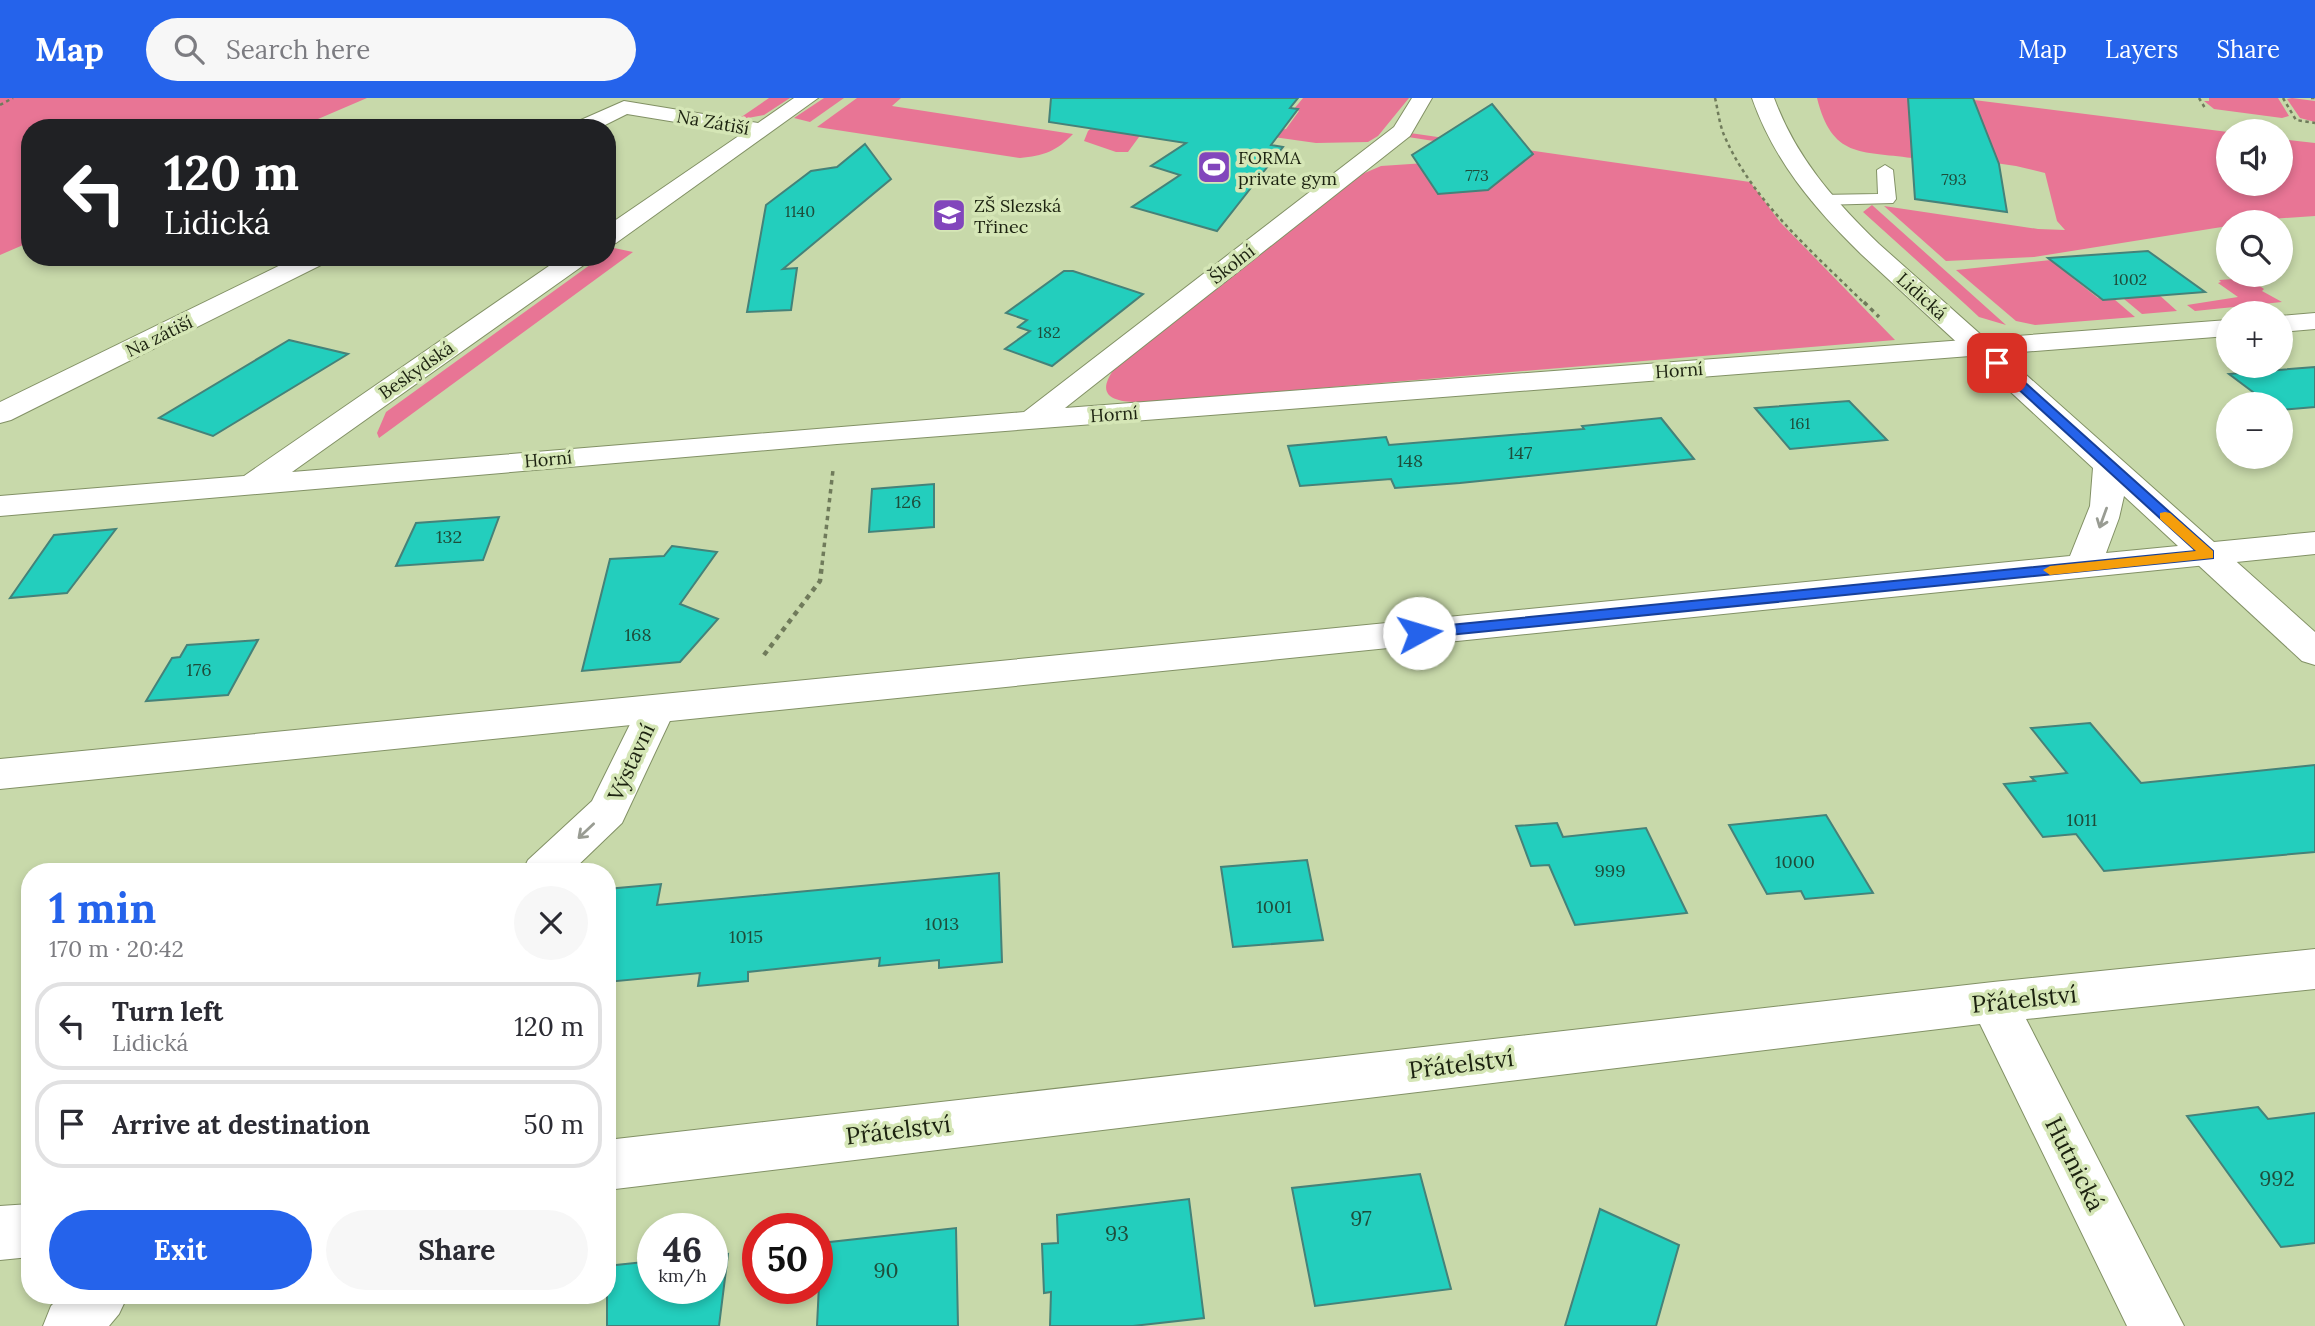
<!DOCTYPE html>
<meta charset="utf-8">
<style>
:root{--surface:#fff;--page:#f7f7f7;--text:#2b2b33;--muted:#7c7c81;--line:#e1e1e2;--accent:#2563eb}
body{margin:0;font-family:Lora,serif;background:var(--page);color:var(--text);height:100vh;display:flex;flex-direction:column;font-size:26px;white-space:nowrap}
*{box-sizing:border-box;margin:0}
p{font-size:23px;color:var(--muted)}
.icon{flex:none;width:38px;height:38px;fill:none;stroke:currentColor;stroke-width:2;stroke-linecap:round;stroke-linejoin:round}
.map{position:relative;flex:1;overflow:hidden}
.details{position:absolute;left:21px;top:765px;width:595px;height:441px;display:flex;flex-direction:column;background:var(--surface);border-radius:28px;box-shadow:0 4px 10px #0003}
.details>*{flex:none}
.hud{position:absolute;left:21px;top:21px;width:595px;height:147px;border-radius:28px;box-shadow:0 4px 10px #0003;background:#202124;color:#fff;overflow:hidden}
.buttons{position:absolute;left:2216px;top:21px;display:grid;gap:14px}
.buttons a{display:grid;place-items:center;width:77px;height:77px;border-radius:50%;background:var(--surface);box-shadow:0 4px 10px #0003;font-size:35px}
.speed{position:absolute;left:637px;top:1115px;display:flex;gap:14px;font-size:35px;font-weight:700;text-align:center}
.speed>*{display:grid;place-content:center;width:91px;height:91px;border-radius:50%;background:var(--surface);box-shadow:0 4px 10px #0003;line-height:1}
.speed small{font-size:18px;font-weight:400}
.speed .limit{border:10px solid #d22;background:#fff;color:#111}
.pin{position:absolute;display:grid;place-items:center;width:60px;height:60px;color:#fff;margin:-30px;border-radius:14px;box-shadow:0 4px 10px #0006}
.me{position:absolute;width:77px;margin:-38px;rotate:84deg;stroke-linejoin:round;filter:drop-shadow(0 0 5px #0008)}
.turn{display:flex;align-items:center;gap:24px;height:147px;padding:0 28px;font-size:32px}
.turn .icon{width:91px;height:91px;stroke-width:2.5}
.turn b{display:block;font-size:49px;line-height:60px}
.round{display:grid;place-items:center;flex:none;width:74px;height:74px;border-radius:37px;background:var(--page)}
.summary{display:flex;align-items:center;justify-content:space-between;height:119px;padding:0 28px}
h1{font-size:42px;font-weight:700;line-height:52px;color:var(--accent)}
.primary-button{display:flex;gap:14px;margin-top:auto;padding:14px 28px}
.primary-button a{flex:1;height:80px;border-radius:42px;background:var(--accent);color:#fff;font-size:28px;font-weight:700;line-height:80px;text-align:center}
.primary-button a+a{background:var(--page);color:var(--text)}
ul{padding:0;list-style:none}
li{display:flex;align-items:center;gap:21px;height:88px;margin:0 14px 10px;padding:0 14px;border:4px solid var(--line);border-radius:28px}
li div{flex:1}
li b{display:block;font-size:26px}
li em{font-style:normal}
header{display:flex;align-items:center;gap:42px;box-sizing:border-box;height:98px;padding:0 35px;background:var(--accent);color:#fff}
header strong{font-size:33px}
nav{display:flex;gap:38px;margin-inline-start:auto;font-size:24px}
.search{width:490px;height:63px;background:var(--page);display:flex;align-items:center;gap:18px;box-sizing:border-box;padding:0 24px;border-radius:38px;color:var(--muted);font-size:26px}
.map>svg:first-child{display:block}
.green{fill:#e87595}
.building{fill:#23cebd;stroke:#458279;stroke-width:2}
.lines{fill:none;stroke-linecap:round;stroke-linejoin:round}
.lane-casing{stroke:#829165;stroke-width:2}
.street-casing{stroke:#829165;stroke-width:2}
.secondary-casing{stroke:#829165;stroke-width:2}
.path-far2{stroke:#707b5b;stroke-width:2.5;stroke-dasharray:3.5 3.5;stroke-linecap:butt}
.path-far1{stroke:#707b5b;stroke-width:3.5;stroke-dasharray:4.5 4.5;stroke-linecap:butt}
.path{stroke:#707b5b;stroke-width:4.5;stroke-dasharray:5 5;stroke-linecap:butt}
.lane{fill:#fff;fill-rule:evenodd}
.street{fill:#fff;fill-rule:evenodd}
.secondary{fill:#fff;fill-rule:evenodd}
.oneway{stroke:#999c93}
.route{fill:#2563eb;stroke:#184099;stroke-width:2}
.slow{fill:#f59e0b}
.labels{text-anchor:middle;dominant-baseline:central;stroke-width:7;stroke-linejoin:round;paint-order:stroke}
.far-number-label{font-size:16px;fill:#1e4d3b}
.far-street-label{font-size:18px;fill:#1c2210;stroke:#d5e6b6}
.far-poi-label{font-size:18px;fill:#1c2210;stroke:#d5e6b6;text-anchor:start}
.number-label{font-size:18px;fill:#1e4d3b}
.street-label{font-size:21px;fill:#1c2210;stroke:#d5e6b6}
.near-number-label{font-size:21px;fill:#1e4d3b}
.near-street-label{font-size:24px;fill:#1c2210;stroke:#d5e6b6}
</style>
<header>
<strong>Map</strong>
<div class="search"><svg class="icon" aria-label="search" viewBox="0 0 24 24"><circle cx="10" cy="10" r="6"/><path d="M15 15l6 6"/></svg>Search here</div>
<nav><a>Map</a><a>Layers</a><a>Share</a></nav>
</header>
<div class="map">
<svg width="2315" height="1228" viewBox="0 0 2315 1228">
<rect width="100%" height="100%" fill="#c8d9aa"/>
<g class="green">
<polygon points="0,0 367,0 297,30 30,30 30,144 0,157"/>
<polygon points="769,0 790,0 764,17 737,22"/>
<polygon points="824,0 844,0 810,24 794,20"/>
<path d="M 857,0 L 901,0 L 892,8 L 1073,36 C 1057,53 1043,58 1020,60 L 817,29 Z"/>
<polygon points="1303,0 1409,0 1378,38 1368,44 1316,45 1128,18 1124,21 1147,28 1128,54 1116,54 1084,43 1088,33 1110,13 1115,14 1123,8 1278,32 1286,31 1299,13 1294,11"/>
<path d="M 1817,0 L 1958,0 L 2228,34 L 2228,86 L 2280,86 L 2280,41 L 2315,45 L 2315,118 L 2228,124 L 2228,128 L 2034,159 L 1946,163 L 1884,108 L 2038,131 L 2065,132 L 2057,123 L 2045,75 L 2016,68 L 1912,53 L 1912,60 C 1860,53 1832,60 1817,0 Z"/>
<polygon points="2209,0 2278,0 2289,18 2282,20 2214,11 2204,3 2209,3"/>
<polygon points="2292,0 2315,3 2315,24 2300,20 2287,1"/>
<path d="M 1410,35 L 1750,84 L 1780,124 L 1895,242 L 1165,303 C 1142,304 1084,311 1115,270 L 1360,77 L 1381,68 L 1531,58 L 1408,39 Z"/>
<polygon points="1872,107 2006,227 1979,219 1965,206 1863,114"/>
<polygon points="614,150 633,154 379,340 377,335 386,314 601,159 607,159 607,155"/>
<polygon points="2089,158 2059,169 2098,200 2114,201 2135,219 2035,227 2016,223 1956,172"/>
<polygon points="2248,180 2264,191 2262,193 2282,204 2195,213 2187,207 2238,199 2218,185 2221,184 2219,182"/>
<polygon points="2157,195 2177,213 2142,216 2124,201"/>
</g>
<g class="building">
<polygon points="1051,0 1298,0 1290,10 1298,11 1271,47 1283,49 1217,133 1132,109 1180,77 1151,68 1186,45 1049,24"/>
<polygon points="1908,0 1973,0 1999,66 2007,114 1915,101"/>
<polygon points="1492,6 1533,56 1488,92 1438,96 1412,57"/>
<polygon points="865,46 891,81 783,171 797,170 791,212 747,214 766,107 811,73 837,69"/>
<polygon points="2148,153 2205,194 2103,202 2048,160"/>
<polygon points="1064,173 1073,173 1143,196 1052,268 1005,251 1030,233 1018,229 1027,222 1006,215"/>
<polygon points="289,242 348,256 213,338 159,320"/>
<polygon points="2315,269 2315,309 2280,312 2280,306 2269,306 2229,276"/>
<polygon points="1849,303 1887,342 1790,351 1755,310"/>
<polygon points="1661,320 1694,361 1460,385 1395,390 1391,381 1300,388 1288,348 1386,339 1389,347 1584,331 1582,328"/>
<polygon points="934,386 934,429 869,434 872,391"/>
<polygon points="499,419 483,462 396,468 416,425"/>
<polygon points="116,431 67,495 10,500 54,437"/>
<polygon points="672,448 717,454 680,506 718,521 680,564 582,573 610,461 664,458"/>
<polygon points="258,542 228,597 146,603 172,560 180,559 187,547"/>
<polygon points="2090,625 2141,685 2315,667 2315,754 2104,773 2076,736 2043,739 2004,686 2035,683 2031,679 2067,675 2031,630"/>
<polygon points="1826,717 1873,795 1805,801 1801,793 1767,796 1729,727"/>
<polygon points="1557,725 1563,739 1646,730 1687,815 1575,827 1549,767 1531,768 1516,728"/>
<polygon points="1307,762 1323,842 1233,849 1221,769"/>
<polygon points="999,775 1002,864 939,870 939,862 879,868 880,860 748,874 748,883 698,888 700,875 607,884 607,791 661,786 657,807"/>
<polygon points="2258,1009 2268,1021 2315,1015 2315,1145 2281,1149 2187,1018"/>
<polygon points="1420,1076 1451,1191 1315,1208 1292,1090"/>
<polygon points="1189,1101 1204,1220 1133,1228 1050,1228 1051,1194 1044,1195 1042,1146 1058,1145 1057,1117"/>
<polygon points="1600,1111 1679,1147 1656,1228 1565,1228"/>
<polygon points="956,1130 958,1228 817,1228 821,1145"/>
<polygon points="728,1156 719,1228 607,1228 607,1168 653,1163 653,1190 712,1190 712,1158"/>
</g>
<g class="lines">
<g class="lane-casing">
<polygon id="lane" points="1885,67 1893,72 1896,101 1893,105 1820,107 1811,102 1820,97 1878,96 1877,72"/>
</g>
<g class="street-casing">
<g id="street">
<polygon points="794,0 818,0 616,145 607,147 607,128 743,35 627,16 599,30 571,30 574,25 624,3 758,25"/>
<polygon points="1412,0 1432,0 1410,38 1065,310 2228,222 2228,238 837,346 0,418 0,398 244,378 562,159 592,159 588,164 292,374 1024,314 1394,29"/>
<polygon points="297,159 331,159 327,164 11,322 0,325 0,304"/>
<polygon points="2315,215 2315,231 2280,234 2280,218"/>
<polygon points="2208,446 2220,449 2315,534 2315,567 2302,563 2196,465 2191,457 2196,449"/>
<polygon points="656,598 670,602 675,612 622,725 571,774 522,774 528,762 592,703 642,602"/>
<polygon points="2315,851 2315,891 2026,921 2184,1228 2127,1228 1980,926 607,1092 607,1042 1993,884"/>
<polygon points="30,1106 30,1159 0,1162 0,1108"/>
<polygon points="62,1197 128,1197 119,1216 109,1228 43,1228 51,1208"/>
</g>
</g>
<g class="secondary-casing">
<path id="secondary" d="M 1752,0 L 1774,0 C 1796,60 1834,102 1879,146 L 2214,444 L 2315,434 L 2315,456 L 0,691 L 0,661 L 2070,458 L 2090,408 L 2093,370 L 1861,156 C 1814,110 1774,63 1752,0 ZM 2124,398 L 2178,448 L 2106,455 L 2119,420 Z"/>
</g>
<g class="path-far2">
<path d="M 1715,0 C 1718,12 1719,25 1724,37 C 1752,103 1815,156 1865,206"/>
<polyline points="2199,0 2205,10"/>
<polyline points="2283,0 2296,22 2315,25"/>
<polyline points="2311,0 2315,0"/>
<polyline points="0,7 13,0"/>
</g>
<g class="path-far1">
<polyline points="1864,204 1879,219"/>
<polyline points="822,467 833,372"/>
</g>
<polyline class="path" points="764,557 820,483 822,466"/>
<use href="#lane" class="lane"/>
<use href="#street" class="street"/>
<use href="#secondary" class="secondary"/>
</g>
<defs><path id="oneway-shaft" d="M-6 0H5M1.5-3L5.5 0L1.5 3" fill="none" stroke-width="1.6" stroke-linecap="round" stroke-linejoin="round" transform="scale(1.75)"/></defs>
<g class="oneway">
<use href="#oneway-shaft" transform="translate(2103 420) rotate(110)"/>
<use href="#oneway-shaft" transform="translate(586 733) rotate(137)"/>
</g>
<polygon class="route" points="1993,263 2001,263 2213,453 2213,460 1419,540 1411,535 1419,530 2196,453 1993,268"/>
<polygon class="slow" points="2165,414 2170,415 2213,453 2213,460 2050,477 2043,472 2050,468 2196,453 2160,421 2160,415"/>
<defs>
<g id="stadium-square" transform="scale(1.75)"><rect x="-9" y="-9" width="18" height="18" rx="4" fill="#8246bc" stroke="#d5e6b6"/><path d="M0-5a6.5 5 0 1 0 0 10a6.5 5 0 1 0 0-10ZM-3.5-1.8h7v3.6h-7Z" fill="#fff"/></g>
<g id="school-square" transform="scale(1.75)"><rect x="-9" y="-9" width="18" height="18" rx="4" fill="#8246bc" stroke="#d5e6b6"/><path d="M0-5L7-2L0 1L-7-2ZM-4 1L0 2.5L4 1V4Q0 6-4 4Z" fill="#fff"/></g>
</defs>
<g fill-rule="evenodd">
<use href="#stadium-square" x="1214" y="69"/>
<use href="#school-square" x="949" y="117"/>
</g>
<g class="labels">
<g class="far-number-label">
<text x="1477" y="77">773</text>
<text x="1954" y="81">793</text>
<text x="800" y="113">1140</text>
<text x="2130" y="181">1002</text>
<text x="1049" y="234">182</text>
<text x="1800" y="325">161</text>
</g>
<g class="far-street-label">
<text transform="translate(713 24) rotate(10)">Na Zátiší</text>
<text transform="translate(1232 166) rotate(-38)">Školní</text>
<text transform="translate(1922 198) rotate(42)">Lidická</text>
<text transform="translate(159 238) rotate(-26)">Na zátiší</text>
<text transform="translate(416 272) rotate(-35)">Beskydská</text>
<text transform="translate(1679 272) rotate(-4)">Horní</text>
<text transform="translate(1114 316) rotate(-4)">Horní</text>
<text transform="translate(548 361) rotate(-5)">Horní</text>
</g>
<g class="far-poi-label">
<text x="1238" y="59">FORMA<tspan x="1238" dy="21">private gym</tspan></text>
<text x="974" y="107">ZŠ Slezská<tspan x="974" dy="21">Třinec</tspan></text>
</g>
<g class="number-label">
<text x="1520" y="354">147</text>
<text x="1410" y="362">148</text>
<text x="908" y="403">126</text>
<text x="449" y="438">132</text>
<text x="638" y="536">168</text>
<text x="199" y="571">176</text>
<text x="2082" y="721">1011</text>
<text x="1795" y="763">1000</text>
<text x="1610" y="772">999</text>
<text x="1274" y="808">1001</text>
<text x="942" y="825">1013</text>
<text x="746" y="838">1015</text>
</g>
<g class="street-label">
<text transform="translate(631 664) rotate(-65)">Výstavní</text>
</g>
<g class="near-number-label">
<text x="2277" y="1080">992</text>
<text x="1361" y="1120">97</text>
<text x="1117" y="1135">93</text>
<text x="886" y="1172">90</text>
</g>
<g class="near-street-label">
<text transform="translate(2024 901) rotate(-6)">Přátelství</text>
<text transform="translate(1461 966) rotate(-7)">Přátelství</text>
<text transform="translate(898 1032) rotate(-7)">Přátelství</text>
<text transform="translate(2075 1066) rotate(63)">Hutnická</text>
</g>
</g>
</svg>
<div class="buttons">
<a><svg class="icon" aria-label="sound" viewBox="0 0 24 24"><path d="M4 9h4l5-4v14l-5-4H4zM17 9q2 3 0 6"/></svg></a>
<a><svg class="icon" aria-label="search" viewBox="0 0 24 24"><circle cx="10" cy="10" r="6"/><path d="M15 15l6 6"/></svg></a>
<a>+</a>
<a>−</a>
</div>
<div class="speed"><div>46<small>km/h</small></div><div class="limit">50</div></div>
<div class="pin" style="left:1997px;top:265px;background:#d93025"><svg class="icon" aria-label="arrive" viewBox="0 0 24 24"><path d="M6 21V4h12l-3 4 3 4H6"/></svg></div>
<svg class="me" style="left:1419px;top:535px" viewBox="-20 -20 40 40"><circle r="19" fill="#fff"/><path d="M0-13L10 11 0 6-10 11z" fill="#2563eb"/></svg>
<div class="hud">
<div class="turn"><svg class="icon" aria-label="left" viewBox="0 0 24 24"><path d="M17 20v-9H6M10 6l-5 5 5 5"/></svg><div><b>120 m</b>Lidická</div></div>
</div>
<section class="details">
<div class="summary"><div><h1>1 min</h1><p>170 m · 20:42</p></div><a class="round"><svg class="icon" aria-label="close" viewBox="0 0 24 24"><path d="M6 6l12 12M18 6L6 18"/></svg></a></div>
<ul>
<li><svg class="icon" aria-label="left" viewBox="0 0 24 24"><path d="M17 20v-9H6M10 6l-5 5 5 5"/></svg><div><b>Turn left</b><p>Lidická</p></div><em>120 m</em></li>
<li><svg class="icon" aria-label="arrive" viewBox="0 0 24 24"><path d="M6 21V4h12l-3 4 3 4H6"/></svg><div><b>Arrive at destination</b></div><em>50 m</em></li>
</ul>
<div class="primary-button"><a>Exit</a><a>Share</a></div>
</section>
</div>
